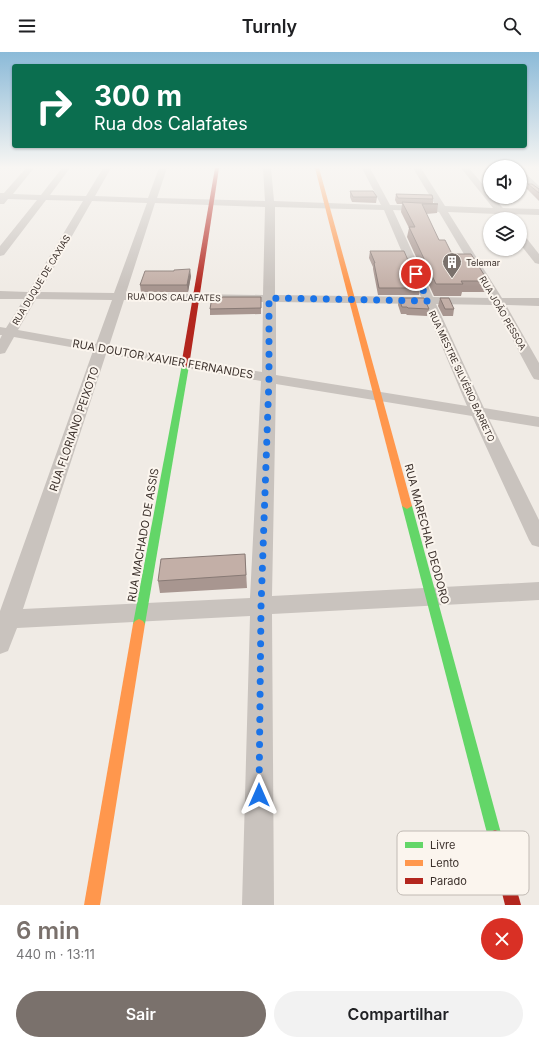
<!DOCTYPE html>
<html lang="pt">
<meta charset="utf-8">
<style>
:root{--surface:#fff;--page:#f2f2f2;--text:#202124;--muted:#757577;--accent:#7a716c}
body{margin:0;font-family:Inter,sans-serif;background:var(--page);color:var(--text);height:100vh;display:flex;flex-direction:column;font-size:15px;white-space:nowrap}
*{box-sizing:border-box;margin:0}
p{font-size:13px;color:var(--muted)}
.icon{flex:none;width:22px;height:22px;fill:none;stroke:currentColor;stroke-width:2;stroke-linecap:round;stroke-linejoin:round}
.map{position:relative;height:853px;overflow:hidden}
.side{display:flex;flex-direction:column;background:var(--surface);flex:1}
.side>*{flex:none}
.guide{position:absolute;left:12px;top:12px;width:515px;height:84px;border-radius:4px;box-shadow:0 1px 3px #0004;background:#0b6e4f;color:#fff;overflow:hidden}
.fabs{position:absolute;left:483px;top:108px;display:grid;gap:8px}
.fabs a{display:grid;place-items:center;width:44px;height:44px;border-radius:50%;background:var(--surface);box-shadow:0 1px 3px #0004;font-size:20px}
.pin{position:absolute;display:grid;place-items:center;width:34px;height:34px;color:#fff;margin:-17px;border:2px solid #fff;border-radius:50%;box-shadow:0 1px 4px #0007}
.me{position:absolute;width:44px;margin:-22px;rotate:0deg;stroke-linejoin:round;filter:drop-shadow(0 0 3px #0008)}
.turn{display:flex;align-items:center;gap:14px;height:84px;padding:0 16px;font-size:18px}
.turn .icon{width:52px;height:52px;stroke-width:2.5}
.turn b{display:block;font-size:28px;line-height:34px}
.round{display:grid;place-items:center;flex:none;width:42px;height:42px;border-radius:21px;background:var(--page)}
.summary{display:flex;align-items:center;justify-content:space-between;height:68px;padding:0 16px}
h1{font-size:24px;font-weight:600;line-height:30px;color:var(--accent)}
.primary-button{display:flex;gap:8px;margin-top:auto;padding:8px 16px}
.primary-button a{flex:1;height:46px;border-radius:24px;background:var(--accent);color:#fff;font-size:16px;font-weight:600;line-height:46px;text-align:center}
.primary-button a+a{background:var(--page);color:var(--text)}
header{display:flex;justify-content:space-between;align-items:center;height:52px;padding:0 16px;background:var(--surface);font-size:18px;font-weight:600}
.map>svg:first-child{display:block}
.lines{fill:none;stroke-linecap:round;stroke-linejoin:round}
.street{fill:#c9c3be;fill-rule:evenodd}
.fast{fill:#63d668;fill-rule:evenodd}
.slow{fill:#ff974d;fill-rule:evenodd}
.jam{fill:#b3261e;fill-rule:evenodd}
.wall{fill:#a89690}
.shaded-wall{fill:#887a75}
.building{fill:#c3afa7;stroke:#887a75}
.route{stroke:#1a73e8;stroke-width:7;stroke-dasharray:0 12.6}
.labels{text-anchor:middle;dominant-baseline:central;stroke-width:4;stroke-linejoin:round;paint-order:stroke}
.far-poi-label{font-size:9px;fill:#3b302b;stroke:#fbf5ee;text-anchor:start}
.far-street-label{font-size:9px;fill:#3b302b;stroke:#fbf5ee}
.street-label{font-size:11px;fill:#3b302b;stroke:#fbf5ee}
.key{fill:#fbf5ee;stroke:#c1bab4;stroke-width:1}
.key-label{font-size:11px;fill:#3b302b}
</style>
<header><svg class="icon" aria-label="menu" viewBox="0 0 24 24"><path d="M4 6h16M4 12h16M4 18h16"/></svg>Turnly<svg class="icon" aria-label="search" viewBox="0 0 24 24"><circle cx="10" cy="10" r="6"/><path d="M15 15l6 6"/></svg></header>
<div class="map">
<svg width="539" height="853" viewBox="0 0 539 853">
<rect width="100%" height="100%" fill="#f0ebe5"/>
<g class="lines">
<g class="street">
<path d="M 26,116 L 34,116 L 13,142 L 41,143 L 62,116 L 70,116 L 50,143 L 86,144 L 103,116 L 111,116 L 95,144 L 148,146 L 159,116 L 167,116 L 157,146 L 265,149 L 263,116 L 271,116 L 274,149 L 381,153 L 362,116 L 370,116 L 390,153 L 436,154 L 413,116 L 421,116 L 445,154 L 493,156 L 461,116 L 469,116 L 490,141 L 490,145 L 493,145 L 503,156 L 539,157 L 539,163 L 507,162 L 510,165 L 508,167 L 502,167 L 497,162 L 448,160 L 502,246 L 539,246 L 539,254 L 506,253 L 539,311 L 539,328 L 534,327 L 532,324 L 494,253 L 436,252 L 484,356 L 539,365 L 539,375 L 489,367 L 539,468 L 539,495 L 532,493 L 529,488 L 472,364 L 276,332 L 272,544 L 539,530 L 539,548 L 272,562 L 274,853 L 242,853 L 250,564 L 17,576 L 8,599 L 0,602 L 0,559 L 93,299 L 14,285 L 5,301 L 0,302 L 0,287 L 2,283 L 0,283 L 0,275 L 6,276 L 24,247 L 0,247 L 0,239 L 28,240 L 83,149 L 46,148 L 4,203 L 0,204 L 0,194 L 37,148 L 8,147 L 4,152 L 0,152 L 0,141 L 4,141 ZM 92,149 L 147,151 L 114,241 L 40,240 ZM 155,151 L 265,155 L 263,243 L 126,241 ZM 275,155 L 384,158 L 421,245 L 275,243 ZM 393,158 L 439,160 L 490,246 L 433,245 ZM 36,247 L 112,248 L 96,292 L 18,278 ZM 124,248 L 263,250 L 262,320 L 109,294 ZM 276,250 L 424,252 L 467,354 L 276,323 ZM 106,302 L 261,329 L 250,546 L 23,557 Z"/>
<polygon points="520,119 523,119 539,134 539,142 536,141 520,125"/>
<polygon points="520,182 524,183 539,202 539,212 535,211 520,192"/>
</g>
<g class="fast">
<polygon points="182,312 185,312 189,314 145,572 143,575 139,577 135,575 133,572"/>
<polygon points="407,451 412,454 502,785 500,790 495,792 490,790 488,785 402,454"/>
</g>
<g class="slow">
<polygon points="315,116 319,116 412,454 407,457 402,454"/>
<polygon points="139,567 143,569 145,572 100,853 84,853 133,572 135,569"/>
</g>
<g class="jam">
<polygon points="215,116 219,116 189,314 185,316 181,314"/>
<polygon points="495,778 500,780 502,785 521,853 505,853 488,785 490,780"/>
</g>
</g>
<g class="wall">
<polygon points="528,132 539,137 539,149 527,137"/>
<polygon points="350,139 377,145 376,151 352,150 350,145"/>
<polygon points="396,142 433,147 433,151 438,152 437,161 426,162 439,188 452,202 488,229 485,240 462,240 461,244 434,244 407,185 409,176 401,160 402,152 397,152 395,148"/>
<polygon points="370,199 420,236 419,243 378,243 373,217 373,215 369,206"/>
<polygon points="191,224 188,240 141,240 140,233"/>
<polygon points="261,245 261,262 210,263 210,257"/>
<polygon points="399,246 429,257 427,264 407,263 406,262 401,262 398,253"/>
<polygon points="440,246 454,257 453,264 443,264 438,254"/>
<polygon points="245,502 247,536 160,541 158,529"/>
</g>
<polygon class="shaded-wall" points="190,217 191,224 188,240 187,233"/>
<g class="building">
<polygon points="528,132 532,132 539,137 539,141"/>
<polygon points="350,139 373,139 377,145 353,145"/>
<polygon points="396,142 432,143 433,147 398,146"/>
<polygon points="402,150 438,152 422,152 439,188 445,188 452,202 471,202 488,229 461,229 463,232 436,232 409,175 415,175"/>
<polygon points="370,199 404,199 420,236 379,236 374,211 375,211"/>
<polygon points="190,217 187,233 140,233 145,219 174,219 174,218"/>
<polygon points="212,245 261,245 261,256 210,257"/>
<polygon points="399,246 424,246 429,257 408,256 407,255 402,255"/>
<polygon points="440,246 449,246 454,257 445,257"/>
<polygon points="245,502 246,523 158,529 161,507"/>
</g>
<linearGradient id="sky" x2="0" y2="1"><stop stop-color="#8bbad8"/><stop offset="0.49" stop-color="#f8f6f3"/><stop offset="1" stop-color="#f8f6f3" stop-opacity="0"/></linearGradient>
<rect width="539" height="235" fill="url(#sky)"/>
<g class="lines">
<polyline class="route" points="259,743 261,555 269,326 269,246 428,249 416,222"/>
</g>
<defs>
<g id="building-pin" transform="scale(1)"><path d="M0 17L-7.5 6A9.5 9.5 0 1 1 7.5 6Z" fill="#7a716c" stroke="#fbf5ee"/><path d="M-4-6H4V6H1V3H-1V6H-4ZM-2.5-4.3h1.7v1.8h-1.7ZM.8-4.3h1.7v1.8H.8ZM-2.5-1h1.7V.8h-1.7ZM.8-1h1.7V.8H.8Z" fill="#fff"/></g>
</defs>
<g fill-rule="evenodd">
<use href="#building-pin" x="452" y="210"/>
</g>
<g class="labels">
<g class="far-poi-label">
<text x="466" y="210">Telemar</text>
</g>
<g class="far-street-label">
<text transform="translate(41 228) rotate(-59)">RUA DUQUE DE CAXIAS</text>
<text transform="translate(174 245) rotate(1)">RUA DOS CALAFATES</text>
<text transform="translate(503 261) rotate(60)">RUA JOÃO PESSOA</text>
<text transform="translate(462 324) rotate(65)">RUA MESTRE SILVÉRIO BARRETO</text>
</g>
<g class="street-label">
<text transform="translate(163 307) rotate(10)">RUA DOUTOR XAVIER FERNANDES</text>
<text transform="translate(74 377) rotate(-71)">RUA FLORIANO PEIXOTO</text>
<text transform="translate(427 482) rotate(75)">RUA MARECHAL DEODORO</text>
<text transform="translate(143 483) rotate(-80)">RUA MACHADO DE ASSIS</text>
</g>
</g>
<rect x="397" y="779" width="132" height="64" rx="6" class="key"/>
<rect x="405" y="790" width="18" height="6" fill="#63d668"/>
<rect x="405" y="808" width="18" height="6" fill="#ff974d"/>
<rect x="405" y="826" width="18" height="6" fill="#b3261e"/>
<g class="key-label">
<text x="430" y="797">Livre</text>
<text x="430" y="815">Lento</text>
<text x="430" y="833">Parado</text>
</g>
</svg>
<div class="fabs">
<a><svg class="icon" aria-label="sound" viewBox="0 0 24 24"><path d="M4 9h4l5-4v14l-5-4H4zM17 9q2 3 0 6"/></svg></a>
<a><svg class="icon" aria-label="layers" viewBox="0 0 24 24"><path d="M12 4l9 5-9 5-9-5zM3 14l9 5 9-5"/></svg></a>
</div>
<div class="pin" style="left:416px;top:222px;background:#d93025"><svg class="icon" aria-label="arrive" viewBox="0 0 24 24"><path d="M6 21V4h12l-3 4 3 4H6"/></svg></div>
<svg class="me" style="left:259px;top:743px" viewBox="-20 -20 40 40"><path d="M0-17L14 15 0 8-14 15z" fill="#1a73e8" stroke="#fff" stroke-width="4"/></svg>
<div class="guide">
<div class="turn"><svg class="icon" aria-label="right" viewBox="0 0 24 24"><path d="M7 20v-9h11M14 6l5 5-5 5"/></svg><div><b>300 m</b>Rua dos Calafates</div></div>
</div>
</div>
<section class="side">
<div class="summary"><div><h1>6 min</h1><p>440 m · 13:11</p></div><a class="round" style="background:#d93025;color:#fff"><svg class="icon" aria-label="close" viewBox="0 0 24 24"><path d="M6 6l12 12M18 6L6 18"/></svg></a></div>
<div class="primary-button"><a>Sair</a><a>Compartilhar</a></div>
</section>
